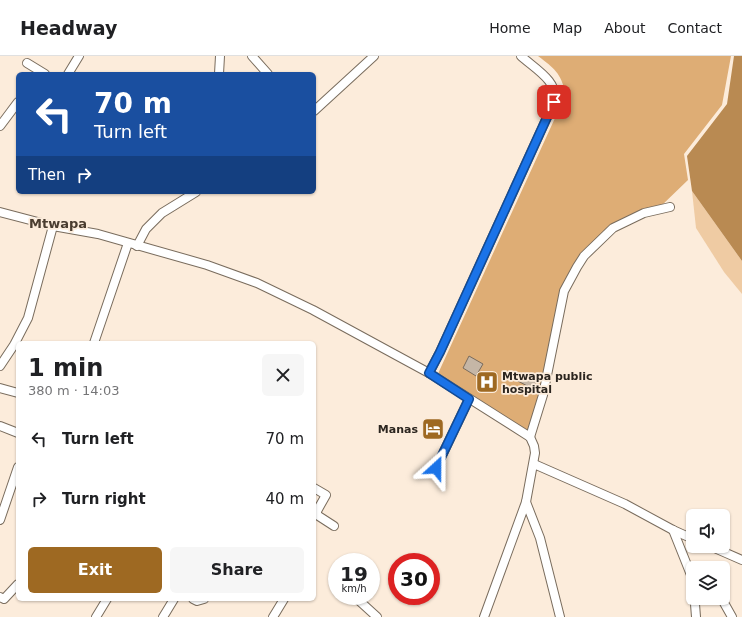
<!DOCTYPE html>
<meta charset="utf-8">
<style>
:root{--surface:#fff;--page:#f6f6f6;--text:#202124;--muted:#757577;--line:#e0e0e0;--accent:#9e6922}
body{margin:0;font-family:"DejaVu Sans",sans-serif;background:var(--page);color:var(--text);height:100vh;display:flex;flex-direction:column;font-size:15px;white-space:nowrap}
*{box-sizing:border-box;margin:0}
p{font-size:13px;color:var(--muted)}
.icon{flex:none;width:22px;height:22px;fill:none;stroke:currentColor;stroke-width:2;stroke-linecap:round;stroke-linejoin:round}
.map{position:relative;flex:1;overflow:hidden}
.details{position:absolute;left:16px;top:285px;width:300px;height:260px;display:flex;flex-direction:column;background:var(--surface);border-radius:6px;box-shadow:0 1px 3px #0004}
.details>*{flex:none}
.guide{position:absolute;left:16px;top:16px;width:300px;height:122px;border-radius:6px;box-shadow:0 1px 3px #0004;background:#1a4fa0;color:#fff;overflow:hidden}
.controls{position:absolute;left:686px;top:453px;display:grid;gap:8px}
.controls a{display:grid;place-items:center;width:44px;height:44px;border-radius:6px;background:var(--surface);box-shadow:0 1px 3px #0004;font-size:20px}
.speed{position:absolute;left:328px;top:497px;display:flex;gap:8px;font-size:20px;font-weight:700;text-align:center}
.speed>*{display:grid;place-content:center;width:52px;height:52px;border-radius:50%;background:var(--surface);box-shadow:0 1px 3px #0004;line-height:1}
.speed small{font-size:10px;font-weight:400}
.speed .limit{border:6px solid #d22;background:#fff;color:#111}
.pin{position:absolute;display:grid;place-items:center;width:34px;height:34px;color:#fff;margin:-17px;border-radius:8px;box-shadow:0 2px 6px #0006}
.me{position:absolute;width:44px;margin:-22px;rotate:24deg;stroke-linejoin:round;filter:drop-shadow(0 0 3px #0008)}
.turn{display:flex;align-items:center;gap:14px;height:84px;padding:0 12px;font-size:18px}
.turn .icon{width:52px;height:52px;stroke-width:2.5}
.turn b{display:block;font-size:28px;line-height:34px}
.then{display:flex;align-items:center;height:38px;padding:0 12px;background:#0003;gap:8px;font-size:15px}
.round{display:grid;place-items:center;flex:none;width:42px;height:42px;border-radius:6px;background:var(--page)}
.overview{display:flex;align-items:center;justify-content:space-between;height:68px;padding:0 12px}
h1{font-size:24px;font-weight:700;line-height:30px}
.cta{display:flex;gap:8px;margin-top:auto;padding:8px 12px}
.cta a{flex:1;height:46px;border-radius:6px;background:var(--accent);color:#fff;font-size:16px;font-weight:700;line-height:46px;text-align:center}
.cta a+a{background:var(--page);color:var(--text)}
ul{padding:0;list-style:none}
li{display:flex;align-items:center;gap:12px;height:60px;padding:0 12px}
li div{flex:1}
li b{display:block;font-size:15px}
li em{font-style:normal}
header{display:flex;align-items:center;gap:24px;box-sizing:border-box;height:56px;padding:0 20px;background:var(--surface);border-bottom:1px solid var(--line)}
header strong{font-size:19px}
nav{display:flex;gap:22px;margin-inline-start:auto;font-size:14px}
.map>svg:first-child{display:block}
.green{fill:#efcba3}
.forest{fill:#dead75}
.water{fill:#b98a52}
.building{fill:#c5b6a6;stroke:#796b5c}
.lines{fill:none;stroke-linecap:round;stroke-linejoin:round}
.minor-casing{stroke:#796c5d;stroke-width:10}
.minor{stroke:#fff;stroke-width:8}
.route-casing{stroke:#114b97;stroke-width:10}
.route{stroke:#1a73e8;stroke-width:7}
.labels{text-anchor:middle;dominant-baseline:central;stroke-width:3.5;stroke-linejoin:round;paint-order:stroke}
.poi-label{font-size:11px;font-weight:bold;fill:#2b251f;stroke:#fcecdb;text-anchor:start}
.quarter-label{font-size:13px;font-weight:bold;fill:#4a3d30;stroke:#fcecdb}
</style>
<header>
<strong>Headway</strong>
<nav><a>Home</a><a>Map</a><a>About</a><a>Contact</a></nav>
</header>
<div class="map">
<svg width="742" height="561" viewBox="0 0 742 561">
<rect width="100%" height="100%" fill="#fcecdb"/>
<polygon class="green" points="692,135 742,205 742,238 724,216 696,172"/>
<path class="forest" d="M 538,0 L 731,0 L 722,49 L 684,98 L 688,124 L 660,151 L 628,162 L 573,212 L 530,376 L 436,322 L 566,38 C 560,16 555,13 538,0 Z"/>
<polygon class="water" points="734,0 742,0 742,205 692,135 687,100 727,48"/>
<g class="building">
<polygon points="469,300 483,308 476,320 463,312"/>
<polygon points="516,316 537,323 533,333 514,323"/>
</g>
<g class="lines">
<g class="minor-casing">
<g id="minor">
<polyline points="252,0 268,18"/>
<polyline points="27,7 45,18"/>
<polyline points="68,18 79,0"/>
<polyline points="219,18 220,0"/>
<polyline points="314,55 374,0"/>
<polyline points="0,70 18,46"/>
<polyline points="0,156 53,170 98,178 207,209 257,227 313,254 429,317 530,381 534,390 535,397 526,446 484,561"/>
<polyline points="137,190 146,173 162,157 196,136"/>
<polyline points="94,287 128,187"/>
<polyline points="0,310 14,289 28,262 53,170"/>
<path d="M 429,317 L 440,296 L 554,46 C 560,26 534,12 521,0"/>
<polyline points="0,332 18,337"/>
<polyline points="0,370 18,377"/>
<polyline points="530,381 543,339 564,235 577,211 584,200 613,172 644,157 670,151"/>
<polyline points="534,408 625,448 673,474 693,483"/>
<polyline points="436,412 469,343"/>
<polyline points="314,432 326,439 317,455 317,459 334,470"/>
<polyline points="526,446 540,482 560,561"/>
<polyline points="0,464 18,411"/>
<polyline points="673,474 693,524"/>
<polyline points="710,490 742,504"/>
<polyline points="354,540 377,561"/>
<polyline points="0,541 4,543 18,528"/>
<polyline points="718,542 723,545 732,561"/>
<polyline points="193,543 197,545 204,543"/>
<polyline points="96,561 107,543"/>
<polyline points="163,561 174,543"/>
<polyline points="273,561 284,543"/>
<polyline points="696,561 695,548 697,542"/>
</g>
</g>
<use href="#minor" class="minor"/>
</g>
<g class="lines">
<g class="route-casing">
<polyline id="route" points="436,412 469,343 429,317 440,296 554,46"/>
</g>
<use href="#route" class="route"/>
</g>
<defs>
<g id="hospital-square" transform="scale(1.15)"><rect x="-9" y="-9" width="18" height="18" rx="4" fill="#9e6922" stroke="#fcecdb"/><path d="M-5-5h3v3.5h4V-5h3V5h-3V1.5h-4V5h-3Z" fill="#fff"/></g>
<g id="hotel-square" transform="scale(1.15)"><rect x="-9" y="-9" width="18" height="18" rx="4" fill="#9e6922" stroke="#fcecdb"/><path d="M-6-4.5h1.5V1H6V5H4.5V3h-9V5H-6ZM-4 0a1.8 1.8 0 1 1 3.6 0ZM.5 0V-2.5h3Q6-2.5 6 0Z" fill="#fff"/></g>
</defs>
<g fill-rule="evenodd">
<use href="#hospital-square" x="487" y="326"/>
<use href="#hotel-square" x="433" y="373"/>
</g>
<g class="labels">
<g class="poi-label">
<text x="502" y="320">Mtwapa public<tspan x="502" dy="13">hospital</tspan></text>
<text x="418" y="373" text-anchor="end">Manas</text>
</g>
<g class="quarter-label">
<text x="58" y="167">Mtwapa</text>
</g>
</g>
</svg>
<div class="controls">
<a><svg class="icon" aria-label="sound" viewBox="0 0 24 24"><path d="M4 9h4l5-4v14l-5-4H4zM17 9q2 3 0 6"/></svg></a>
<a><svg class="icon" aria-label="layers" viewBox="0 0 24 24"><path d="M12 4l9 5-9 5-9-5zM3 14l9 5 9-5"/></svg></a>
</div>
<div class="speed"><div>19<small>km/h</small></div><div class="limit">30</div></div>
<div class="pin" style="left:554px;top:46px;background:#d93025"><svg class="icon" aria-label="arrive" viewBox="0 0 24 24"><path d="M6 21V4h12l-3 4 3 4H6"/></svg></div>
<svg class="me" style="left:436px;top:412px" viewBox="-20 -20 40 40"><path d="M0-17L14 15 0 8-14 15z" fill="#1a73e8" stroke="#fff" stroke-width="4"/></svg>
<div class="guide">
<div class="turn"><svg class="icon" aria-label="left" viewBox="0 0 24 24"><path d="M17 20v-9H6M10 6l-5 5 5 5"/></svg><div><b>70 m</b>Turn left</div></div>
<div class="then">Then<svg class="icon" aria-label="right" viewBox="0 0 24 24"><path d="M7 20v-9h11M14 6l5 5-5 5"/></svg></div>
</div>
<section class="details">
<div class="overview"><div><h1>1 min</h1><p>380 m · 14:03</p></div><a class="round"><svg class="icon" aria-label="close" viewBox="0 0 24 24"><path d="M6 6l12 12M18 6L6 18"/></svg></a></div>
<ul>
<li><svg class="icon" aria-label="left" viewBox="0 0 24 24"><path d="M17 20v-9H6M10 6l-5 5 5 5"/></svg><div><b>Turn left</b></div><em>70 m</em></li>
<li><svg class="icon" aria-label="right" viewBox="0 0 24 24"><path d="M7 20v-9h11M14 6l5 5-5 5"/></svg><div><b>Turn right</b></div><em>40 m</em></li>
</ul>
<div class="cta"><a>Exit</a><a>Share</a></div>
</section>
</div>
